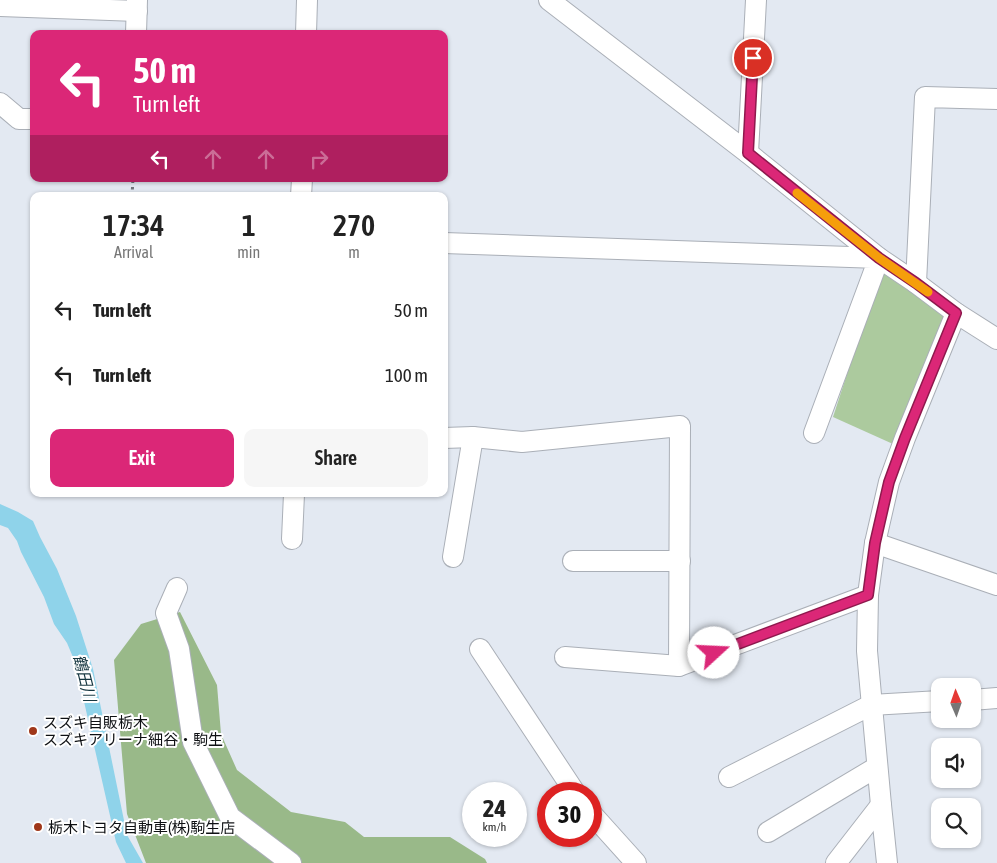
<!DOCTYPE html>
<meta charset="utf-8">
<style>
:root{--surface:#fff;--page:#f6f6f6;--text:#222;--muted:#767676;--accent:#db2777}
body{margin:0;font-family:"Asap Condensed","Noto Sans JP",sans-serif;background:var(--page);color:var(--text);height:100vh;display:flex;flex-direction:column;font-size:19px;white-space:nowrap}
*{box-sizing:border-box;margin:0}
p{font-size:16px;color:var(--muted)}
.icon{flex:none;width:28px;height:28px;fill:none;stroke:currentColor;stroke-width:2;stroke-linecap:round;stroke-linejoin:round}
.map{position:relative;flex:1;overflow:hidden}
.side{position:absolute;left:30px;top:192px;width:418px;height:305px;display:flex;flex-direction:column;background:var(--surface);border-radius:10px;box-shadow:0 1px 4px #0004}
.side>*{flex:none}
.hud{position:absolute;left:30px;top:30px;width:418px;height:152px;border-radius:10px;box-shadow:0 1px 4px #0004;background:#db2777;color:#fff;overflow:hidden}
.needle{width:32px;rotate:358deg}
.fabs{position:absolute;left:931px;top:678px;display:grid;gap:10px}
.fabs a{display:grid;place-items:center;width:50px;height:50px;border-radius:10px;background:var(--surface);box-shadow:0 1px 4px #0004;font-size:25px}
.speed{position:absolute;left:462px;top:782px;display:flex;gap:10px;font-size:25px;font-weight:700;text-align:center}
.speed>*{display:grid;place-content:center;width:65px;height:65px;border-radius:50%;background:var(--surface);box-shadow:0 1px 4px #0004;line-height:1}
.speed small{font-size:12px;font-weight:400}
.speed .limit{border:8px solid #d22;background:#fff;color:#111}
.pin{position:absolute;display:grid;place-items:center;width:42px;height:42px;color:#fff;margin:-21px;border:2px solid #fff;border-radius:50%;box-shadow:0 1px 5px #0007}
.me{position:absolute;width:55px;margin:-28px;rotate:70deg;stroke-linejoin:round;filter:drop-shadow(0 0 4px #0008)}
.turn{display:flex;align-items:center;gap:18px;height:105px;padding:0 20px;font-size:22px}
.turn .icon{width:65px;height:65px;stroke-width:2.5}
.turn b{display:block;font-size:35px;line-height:42px}
.lanes{display:flex;align-items:center;height:48px;padding:0 20px;background:#0003;justify-content:center;gap:25px;direction:ltr}
.lanes .off{opacity:.35}
.eta{display:flex;justify-content:space-evenly;align-items:center;height:85px;text-align:center}
.eta b{font-size:30px;font-weight:600;line-height:35px}
.cta{display:flex;gap:10px;margin-top:auto;padding:10px 20px}
.cta a{flex:1;height:58px;border-radius:10px;background:var(--accent);color:#fff;font-size:20px;font-weight:600;line-height:58px;text-align:center}
.cta a+a{background:var(--page);color:var(--text)}
ul{padding:0;list-style:none}
li{display:flex;align-items:center;gap:15px;height:65px;padding:0 20px}
li div{flex:1}
li b{display:block;font-size:19px}
li em{font-style:normal}
.map>svg:first-child{display:block}
.green{fill:#acca9e}
.forest{fill:#99b989}
.water{fill:#8fd3ea}
.lines{fill:none;stroke-linecap:round;stroke-linejoin:round}
.street-casing{stroke:#aaafb7;stroke-width:22}
.path{stroke:#71757b;stroke-width:3;stroke-dasharray:2.5 4;stroke-linecap:butt}
.street{stroke:#fff;stroke-width:20}
.route-casing{stroke:#8e194d;stroke-width:12}
.route{stroke:#db2777;stroke-width:9}
.slow{stroke:#f59e0b;stroke-width:9}
.poi-dot{fill:#9f371a;stroke:#fff;stroke-width:2}
.labels{text-anchor:middle;dominant-baseline:central;stroke-width:4;stroke-linejoin:round;paint-order:stroke}
.poi-label{font-size:15px;fill:#0e1013;stroke:#fff;text-anchor:start}
.water-label{font-size:16px;font-style:italic;fill:#163741;stroke:#fff}
</style>
<div class="map">
<svg width="997" height="863" viewBox="0 0 997 863">
<rect width="100%" height="100%" fill="#e3e9f2"/>
<polygon class="green" points="882,267 946,314 893,444 833,417"/>
<polygon class="forest" points="180,612 217,685 221,734 237,770 291,812 345,822 364,837 450,837 485,859 487,863 146,863 127,814 114,660 141,624"/>
<polygon class="water" points="0,504 18,512 33,521 40,537 57,569 76,616 93,669 127,835 143,863 126,863 116,842 75,662 67,643 54,624 44,597 21,552 17,541 8,528 0,525"/>
<g class="lines">
<g class="street-casing">
<g id="street">
<polyline points="549,0 748,153 879,258 916,283 956,313 997,339"/>
<polyline points="0,6 137,11"/>
<polyline points="136,34 137,0"/>
<polyline points="306,34 307,0"/>
<polyline points="0,103 19,119 34,119"/>
<polyline points="748,153 756,0"/>
<polyline points="301,196 302,179"/>
<polyline points="444,243 879,258 814,433"/>
<polyline points="916,283 925,97 997,99"/>
<polyline points="444,438 473,437 522,442 680,426 679,666 868,595"/>
<polyline points="292,539 294,494"/>
<polyline points="875,543 997,585"/>
<polyline points="453,557 473,437"/>
<polyline points="573,561 680,561"/>
<polyline points="177,588 166,613 179,649 193,742 230,817 291,863"/>
<polyline points="480,649 576,794"/>
<polyline points="565,657 679,666"/>
<polyline points="972,700 997,698"/>
<polyline points="729,777 871,705 940,701"/>
<polyline points="591,813 636,863"/>
<polyline points="768,832 877,767"/>
<polyline points="836,863 881,805"/>
<polyline points="887,863 881,805 867,651 868,595 875,543 889,482 905,438 956,313"/>
</g>
</g>
<polyline class="path" points="132,196 133,179"/>
<use href="#street" class="street"/>
</g>
<g class="lines">
<g class="route-casing">
<polyline id="route" points="714,653 868,595 875,543 889,482 905,438 956,313 916,283 879,258 748,153 753,58"/>
</g>
<use href="#route" class="route"/>
<polyline class="slow" points="797,193 879,258 928,292"/>
</g>
<g class="poi-dot">
<circle cx="33" cy="731" r="5"/>
<circle cx="38" cy="827" r="5"/>
</g>
<g class="labels">
<g class="poi-label">
<text x="43" y="722">スズキ自販栃木<tspan x="43" dy="17">スズキアリーナ細谷・駒生</tspan></text>
<text x="48" y="827">栃木トヨタ自動車(株)駒生店</text>
</g>
<g class="water-label">
<text transform="translate(85 678) rotate(76)">鶴田川</text>
</g>
</g>
</svg>
<div class="fabs">
<a><svg class="needle" viewBox="-14 -14 28 28"><path d="M0-13l5 13h-10z" fill="#e53935"/><path d="M0 13l5-13h-10z" fill="#767676"/></svg></a>
<a><svg class="icon" aria-label="sound" viewBox="0 0 24 24"><path d="M4 9h4l5-4v14l-5-4H4zM17 9q2 3 0 6"/></svg></a>
<a><svg class="icon" aria-label="search" viewBox="0 0 24 24"><circle cx="10" cy="10" r="6"/><path d="M15 15l6 6"/></svg></a>
</div>
<div class="speed"><div>24<small>km/h</small></div><div class="limit">30</div></div>
<div class="pin" style="left:753px;top:58px;background:#d93025"><svg class="icon" aria-label="arrive" viewBox="0 0 24 24"><path d="M6 21V4h12l-3 4 3 4H6"/></svg></div>
<svg class="me" style="left:714px;top:653px" viewBox="-20 -20 40 40"><circle r="19" fill="#fff"/><path d="M0-13L10 11 0 6-10 11z" fill="#db2777"/></svg>
<div class="hud">
<div class="turn"><svg class="icon" aria-label="left" viewBox="0 0 24 24"><path d="M17 20v-9H6M10 6l-5 5 5 5"/></svg><div><b>50 m</b>Turn left</div></div>
<div class="lanes"><svg class="icon" aria-label="left" viewBox="0 0 24 24"><path d="M17 20v-9H6M10 6l-5 5 5 5"/></svg><svg class="icon off" aria-label="ahead" viewBox="0 0 24 24"><path d="M12 20V5M6 11l6-6 6 6"/></svg><svg class="icon off" aria-label="ahead" viewBox="0 0 24 24"><path d="M12 20V5M6 11l6-6 6 6"/></svg><svg class="icon off" aria-label="right" viewBox="0 0 24 24"><path d="M7 20v-9h11M14 6l5 5-5 5"/></svg></div>
</div>
<section class="side">
<div class="eta">
<div><b>17:34</b><p>Arrival</p></div>
<div><b>1</b><p>min</p></div>
<div><b>270</b><p>m</p></div>
</div>
<ul>
<li><svg class="icon" aria-label="left" viewBox="0 0 24 24"><path d="M17 20v-9H6M10 6l-5 5 5 5"/></svg><div><b>Turn left</b></div><em>50 m</em></li>
<li><svg class="icon" aria-label="left" viewBox="0 0 24 24"><path d="M17 20v-9H6M10 6l-5 5 5 5"/></svg><div><b>Turn left</b></div><em>100 m</em></li>
</ul>
<div class="cta"><a>Exit</a><a>Share</a></div>
</section>
</div>
